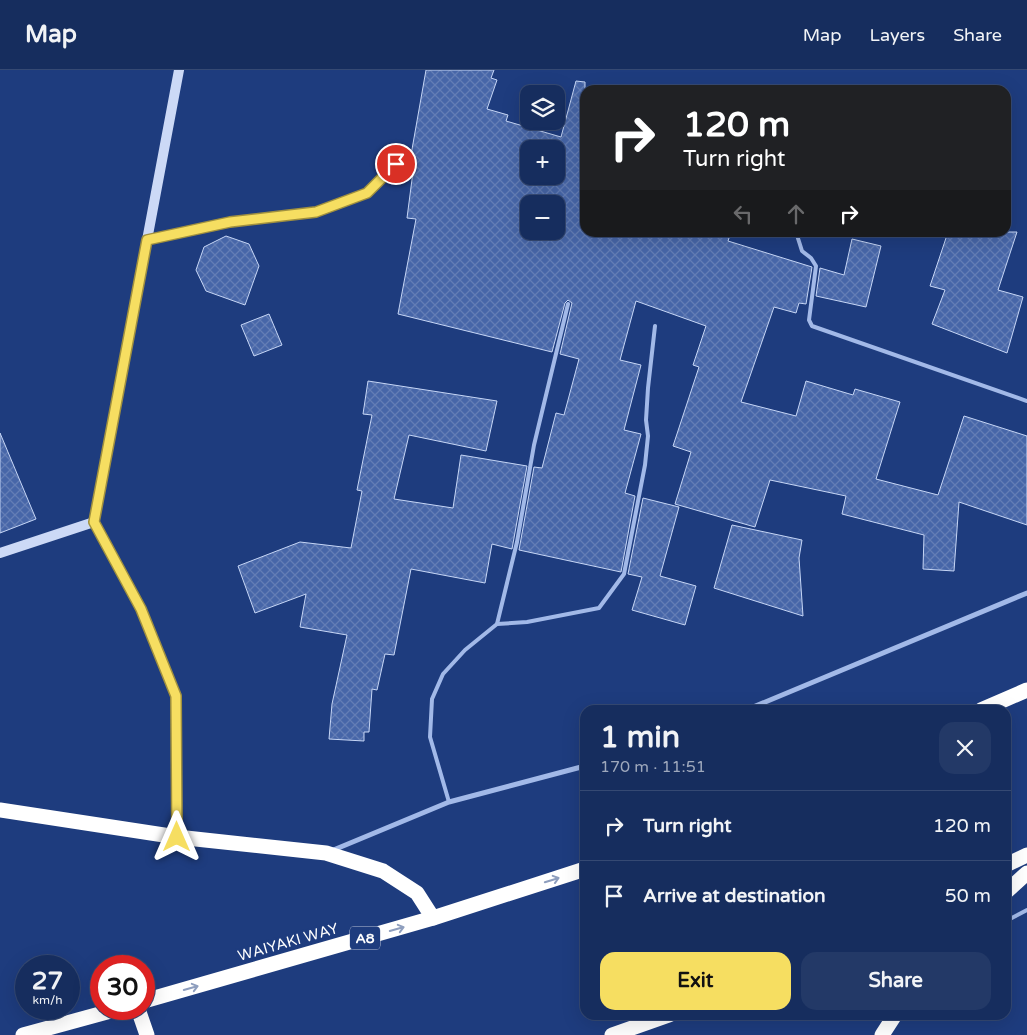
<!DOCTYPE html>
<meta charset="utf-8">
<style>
:root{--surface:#162d5e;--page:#233967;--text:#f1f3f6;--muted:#9ea8bc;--line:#354973;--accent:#f6de61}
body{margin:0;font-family:"Varela Round",sans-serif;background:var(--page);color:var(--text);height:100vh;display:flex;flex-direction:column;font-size:19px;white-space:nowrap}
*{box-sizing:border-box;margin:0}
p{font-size:16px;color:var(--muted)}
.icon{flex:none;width:28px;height:28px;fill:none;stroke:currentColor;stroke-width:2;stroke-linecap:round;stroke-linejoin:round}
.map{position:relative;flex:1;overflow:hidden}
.details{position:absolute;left:580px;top:635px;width:431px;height:315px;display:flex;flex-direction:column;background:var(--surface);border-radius:15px;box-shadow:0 5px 20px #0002,0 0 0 1px var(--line)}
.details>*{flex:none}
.banner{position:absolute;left:580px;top:15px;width:431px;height:152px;border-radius:15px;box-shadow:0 5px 20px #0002,0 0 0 1px var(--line);background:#202124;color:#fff;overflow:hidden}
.controls{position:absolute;left:520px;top:15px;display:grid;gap:10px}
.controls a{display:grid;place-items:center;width:45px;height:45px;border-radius:10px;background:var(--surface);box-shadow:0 5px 20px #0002,0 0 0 1px var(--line);font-size:25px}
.speed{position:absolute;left:15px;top:885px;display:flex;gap:10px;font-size:25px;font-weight:700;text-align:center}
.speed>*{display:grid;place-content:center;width:65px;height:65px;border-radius:50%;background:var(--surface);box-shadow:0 5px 20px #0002,0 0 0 1px var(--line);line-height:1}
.speed small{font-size:12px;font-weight:400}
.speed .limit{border:8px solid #d22;background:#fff;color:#111}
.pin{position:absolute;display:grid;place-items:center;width:42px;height:42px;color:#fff;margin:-21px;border:2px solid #fff;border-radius:50%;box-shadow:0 1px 5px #0007}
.me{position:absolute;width:55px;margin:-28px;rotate:0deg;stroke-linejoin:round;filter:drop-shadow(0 0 4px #0008)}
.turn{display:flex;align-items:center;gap:18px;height:105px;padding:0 20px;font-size:22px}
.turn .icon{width:65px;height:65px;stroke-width:2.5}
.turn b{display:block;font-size:35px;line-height:42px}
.lanes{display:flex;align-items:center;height:48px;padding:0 20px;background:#0003;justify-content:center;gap:25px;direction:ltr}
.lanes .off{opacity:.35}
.round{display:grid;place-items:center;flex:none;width:52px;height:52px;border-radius:15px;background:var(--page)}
.summary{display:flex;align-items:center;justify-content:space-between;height:85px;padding:0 20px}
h1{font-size:30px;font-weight:800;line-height:38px}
.action{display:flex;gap:10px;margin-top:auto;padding:10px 20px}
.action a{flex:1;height:58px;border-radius:15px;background:var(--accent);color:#111;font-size:20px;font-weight:800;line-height:58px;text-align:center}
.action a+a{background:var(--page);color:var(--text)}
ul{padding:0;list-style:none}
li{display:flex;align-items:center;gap:15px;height:70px;padding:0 20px;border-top:1px solid var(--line)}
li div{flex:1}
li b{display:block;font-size:19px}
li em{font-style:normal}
header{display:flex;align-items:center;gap:30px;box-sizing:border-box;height:70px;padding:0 25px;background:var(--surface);border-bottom:1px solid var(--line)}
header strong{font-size:24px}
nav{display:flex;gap:28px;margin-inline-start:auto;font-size:18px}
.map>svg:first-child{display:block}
.building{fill:url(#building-cross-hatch);stroke:#c6d6f6;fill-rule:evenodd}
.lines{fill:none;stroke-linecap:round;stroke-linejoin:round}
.lane{stroke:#a2b9e8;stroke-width:4}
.street{stroke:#a2b9e8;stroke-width:5}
.secondary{stroke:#ccd9f6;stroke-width:10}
.highway{stroke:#fff;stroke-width:15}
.oneway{stroke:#8e9ebe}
.route-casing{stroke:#a0903f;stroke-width:12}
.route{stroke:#f6de61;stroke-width:9}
.labels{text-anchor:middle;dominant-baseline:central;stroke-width:5;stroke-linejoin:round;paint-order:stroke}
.shield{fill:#1e3c7e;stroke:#bcc4d8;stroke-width:1}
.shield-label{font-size:14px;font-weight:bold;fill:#fff}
.street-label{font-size:15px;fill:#fff;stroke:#1e3c7e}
</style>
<header>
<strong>Map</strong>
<nav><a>Map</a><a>Layers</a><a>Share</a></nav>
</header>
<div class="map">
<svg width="1027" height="965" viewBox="0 0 1027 965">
<defs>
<pattern id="building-cross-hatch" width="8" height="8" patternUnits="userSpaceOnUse" patternTransform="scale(1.25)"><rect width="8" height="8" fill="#4766a8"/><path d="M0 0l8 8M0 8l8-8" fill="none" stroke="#637db5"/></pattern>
</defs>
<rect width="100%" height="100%" fill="#1e3c7e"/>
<g class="building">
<path d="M 426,0 L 494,0 L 491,8 L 497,10 L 487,39 L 508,45 L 506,51 L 561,67 L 576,11 L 585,12 L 585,162 L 731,162 L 728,171 L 812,197 L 806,234 L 799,233 L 796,243 L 774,237 L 741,332 L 796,346 L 806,311 L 853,325 L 855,319 L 900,332 L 876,409 L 938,425 L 964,346 L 1027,366 L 1027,455 L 959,432 L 954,501 L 923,499 L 924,465 L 842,444 L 846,426 L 770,410 L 755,457 L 675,434 L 691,382 L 673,376 L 699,297 L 693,295 L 706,256 L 636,231 L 620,290 L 641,295 L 624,360 L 641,364 L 625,423 L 635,426 L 621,502 L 519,480 L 534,397 L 542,398 L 556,343 L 564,345 L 579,289 L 560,284 L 572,233 L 568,230 L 565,233 L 552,282 L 398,244 L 416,149 L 407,148 L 415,86 L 411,85 ZM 529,79 L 556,79 L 556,106 L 529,106 ZM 529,134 L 556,134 L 556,161 L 529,161 Z"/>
<polygon points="948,162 1017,162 998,220 1023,227 1007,283 932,254 945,220 930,216"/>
<polygon points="226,166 249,174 259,196 245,235 206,221 196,200 204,177"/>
<polygon points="852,169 881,176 866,237 816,226 820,198 844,205"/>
<polygon points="269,244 282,275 254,286 241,255"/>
<polygon points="368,311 497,331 486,381 409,365 394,429 453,438 461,385 527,396 512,479 492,474 485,513 411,499 394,585 385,584 377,620 372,619 369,662 364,662 364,671 329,669 332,634 347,565 300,557 306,524 255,543 238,496 300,472 351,478 362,421 357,420 372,345 363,344"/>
<polygon points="0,363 36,449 0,463"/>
<polygon points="643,428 679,437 660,506 696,516 685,555 632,540 642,507 628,504"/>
<polygon points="732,455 802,470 799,488 803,546 714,518"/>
</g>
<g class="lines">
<g class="lane">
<polyline points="796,162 802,181 811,188 816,196 809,250 812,256 1027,331"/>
<polyline points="497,554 517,472 534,375 568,234"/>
<polyline points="449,732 430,667 432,629 443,604 465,580 497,554 527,552 599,538 624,504 645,395 648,366 646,350 648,318 655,256"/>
<polyline points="1006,851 1027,840"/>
</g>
<g class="street">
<polyline points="147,170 230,151 316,142 367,123 396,94"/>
<polyline points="94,452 141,539 176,626 177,766"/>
<polyline points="746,640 1027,523"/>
<polyline points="331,781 449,732 585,696"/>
</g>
<polyline class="secondary" points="0,483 94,452 179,0"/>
<g class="highway">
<polyline points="981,640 1027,620"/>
<polyline points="0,740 177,767 326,783 383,801 417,823 433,848"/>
<polyline points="1006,795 1027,785"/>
<polyline points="1006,822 1027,803"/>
<polyline points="144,931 433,848 585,799"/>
<polyline points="138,939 147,965"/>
<polyline points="23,965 118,939"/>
<polyline points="612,965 669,945"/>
<polyline points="882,965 895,945"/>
</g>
</g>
<defs><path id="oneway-shaft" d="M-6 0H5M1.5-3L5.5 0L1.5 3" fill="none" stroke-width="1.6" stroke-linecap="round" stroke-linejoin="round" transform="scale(1.25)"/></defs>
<g class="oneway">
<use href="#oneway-shaft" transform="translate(552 810) rotate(-17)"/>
<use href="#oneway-shaft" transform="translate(397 859) rotate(-16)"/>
<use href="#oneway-shaft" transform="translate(191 918) rotate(-16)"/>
</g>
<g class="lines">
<g class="route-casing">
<polyline id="route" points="177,767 176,626 141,539 94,452 147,170 230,152 316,142 367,123 396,94"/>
</g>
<use href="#route" class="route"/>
</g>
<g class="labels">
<rect class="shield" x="350" y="856.5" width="30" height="23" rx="4"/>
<g class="shield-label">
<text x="365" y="868">A8</text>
</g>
<g class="street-label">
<text transform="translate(288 872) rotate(-16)">WAIYAKI WAY</text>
</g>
</g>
</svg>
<div class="controls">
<a><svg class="icon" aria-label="layers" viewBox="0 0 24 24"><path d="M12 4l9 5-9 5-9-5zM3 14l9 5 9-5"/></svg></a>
<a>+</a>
<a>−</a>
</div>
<div class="speed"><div>27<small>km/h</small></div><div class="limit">30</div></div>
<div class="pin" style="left:396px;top:94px;background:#d93025"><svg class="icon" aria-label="arrive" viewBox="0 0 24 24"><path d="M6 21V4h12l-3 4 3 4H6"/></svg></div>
<svg class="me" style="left:177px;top:767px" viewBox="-20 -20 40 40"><path d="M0-17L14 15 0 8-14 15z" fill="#f6de61" stroke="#fff" stroke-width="4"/></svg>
<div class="banner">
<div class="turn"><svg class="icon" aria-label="right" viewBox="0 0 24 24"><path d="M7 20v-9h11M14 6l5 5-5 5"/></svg><div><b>120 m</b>Turn right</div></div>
<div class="lanes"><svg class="icon off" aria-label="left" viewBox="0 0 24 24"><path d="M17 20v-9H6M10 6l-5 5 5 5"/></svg><svg class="icon off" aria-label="ahead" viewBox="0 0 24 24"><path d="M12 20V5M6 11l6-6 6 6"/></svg><svg class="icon" aria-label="right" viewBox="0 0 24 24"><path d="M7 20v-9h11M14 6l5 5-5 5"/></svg></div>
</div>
<section class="details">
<div class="summary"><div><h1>1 min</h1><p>170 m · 11:51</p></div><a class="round"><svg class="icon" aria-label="close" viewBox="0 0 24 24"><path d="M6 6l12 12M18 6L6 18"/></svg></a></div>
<ul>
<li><svg class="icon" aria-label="right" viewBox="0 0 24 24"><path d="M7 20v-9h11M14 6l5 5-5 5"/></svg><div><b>Turn right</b></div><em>120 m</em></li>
<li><svg class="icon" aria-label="arrive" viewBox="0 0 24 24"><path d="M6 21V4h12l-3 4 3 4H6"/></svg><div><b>Arrive at destination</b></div><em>50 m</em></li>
</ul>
<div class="action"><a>Exit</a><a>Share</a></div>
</section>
</div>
